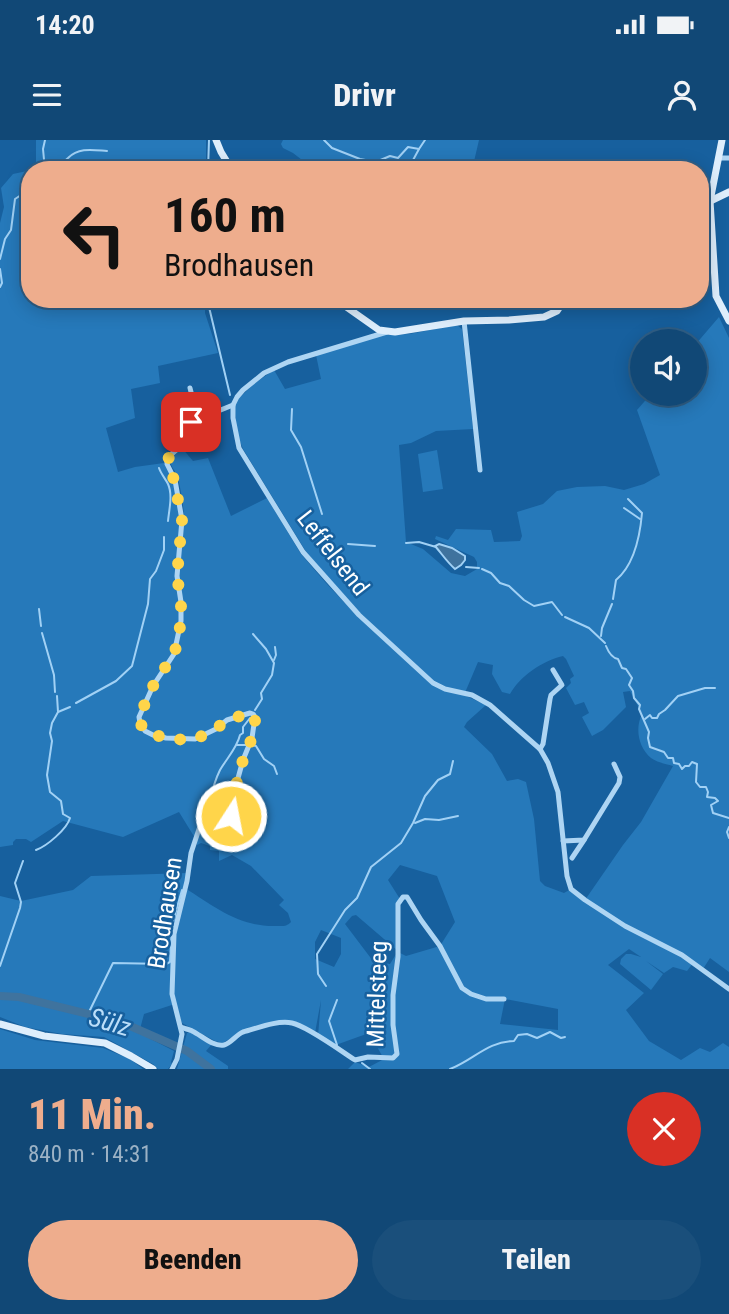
<!DOCTYPE html>
<html lang="de">
<meta charset="utf-8">
<style>
:root{--surface:#114876;--page:#1a4f7b;--text:#f1f3f6;--muted:#9cb2c5;--line:#306088;--accent:#eead8d}
body{margin:0;font-family:"Roboto Condensed",sans-serif;background:var(--page);color:var(--text);height:100vh;display:flex;flex-direction:column;font-size:26px;white-space:nowrap}
*{box-sizing:border-box;margin:0}
p{font-size:23px;color:var(--muted)}
.icon{flex:none;width:38px;height:38px;fill:none;stroke:currentColor;stroke-width:2;stroke-linecap:round;stroke-linejoin:round}
.map{position:relative;height:929px;overflow:hidden}
.sheet{display:flex;flex-direction:column;background:var(--surface);flex:1}
.sheet>*{flex:none}
.hud{position:absolute;left:21px;top:21px;width:688px;height:147px;border-radius:28px;box-shadow:0 4px 18px #0003,0 0 0 2px var(--line);background:#eead8d;color:#111;overflow:hidden}
.buttons{position:absolute;left:630px;top:189px;display:grid;gap:14px}
.buttons a{display:grid;place-items:center;width:77px;height:77px;border-radius:50%;background:var(--surface);box-shadow:0 4px 18px #0003,0 0 0 2px var(--line);font-size:35px}
.pin{position:absolute;display:grid;place-items:center;width:60px;height:60px;color:#fff;margin:-30px;border-radius:14px;box-shadow:0 4px 10px #0006}
.me{position:absolute;width:77px;margin:-38px;rotate:11deg;stroke-linejoin:round;filter:drop-shadow(0 0 5px #0008)}
.turn{display:flex;align-items:center;gap:24px;height:147px;padding:0 28px;font-size:32px}
.turn .icon{width:91px;height:91px;stroke-width:2.5}
.turn b{display:block;font-size:49px;line-height:60px}
.round{display:grid;place-items:center;flex:none;width:74px;height:74px;border-radius:37px;background:var(--page)}
.head{display:flex;align-items:center;justify-content:space-between;height:119px;padding:0 28px}
h1{font-size:42px;font-weight:800;line-height:52px;color:var(--accent)}
.primary-button{display:flex;gap:14px;margin-top:auto;padding:14px 28px}
.primary-button a{flex:1;height:80px;border-radius:42px;background:var(--accent);color:#111;font-size:28px;font-weight:800;line-height:80px;text-align:center}
.primary-button a+a{background:var(--page);color:var(--text)}
.status{display:flex;justify-content:space-between;align-items:center;height:49px;padding:0 35px;background:var(--surface);direction:ltr}
.status svg{height:19px;fill:currentColor}
header{display:flex;justify-content:space-between;align-items:center;height:91px;padding:0 28px;background:var(--surface);font-size:32px;font-weight:800}
.map>svg:first-child{display:block}
.green{fill:#2679ba;fill-rule:evenodd}
.water{fill:#3f739e;stroke:#a1d1f5;stroke-width:2}
.lines{fill:none;stroke-linecap:round;stroke-linejoin:round}
.stream{stroke:#a1d1f5;stroke-width:2}
.river{stroke:#3f739e;stroke-width:8}
.street{stroke:#aed5f3;stroke-width:5}
.secondary{stroke:#deeefc;stroke-width:7}
.route{stroke:#ffd54a;stroke-width:12;stroke-dasharray:0 21.6}
.labels{text-anchor:middle;dominant-baseline:central;stroke-width:5;stroke-linejoin:round;paint-order:stroke}
.street-label{font-size:24px;fill:#fff;stroke:#17609e}
.water-label{font-size:26px;font-style:italic;fill:#bbdef9;stroke:#17609e}
</style>
<div class="status"><b>14:20</b><svg viewBox="0 0 49 12"><path d="M0 12V9h3v3zM5 12V6h3v6zM10 12V3h3v9zM15 12V0h3v12zM26 1h20v11H26zM47 4h2v5h-2z"/></svg></div>
<header><svg class="icon" aria-label="menu" viewBox="0 0 24 24"><path d="M4 6h16M4 12h16M4 18h16"/></svg>Drivr<svg class="icon" aria-label="person" viewBox="0 0 24 24"><circle cx="12" cy="8" r="4"/><path d="M4 21q1-7 8-7t8 7"/></svg></header>
<div class="map">
<svg width="729" height="929" viewBox="0 0 729 929">
<rect width="100%" height="100%" fill="#17609e"/>
<g class="green">
<path d="M 36,0 L 206,0 L 206,30 L 30,30 L 30,159 L 205,159 L 205,173 L 218,213 L 158,226 L 160,243 L 131,249 L 135,278 L 106,288 L 118,332 L 135,327 L 164,323 L 173,340 L 184,386 C 185,373 181,348 177,335 C 174,329 171,327 170,320 L 182,308 L 193,321 L 208,318 L 231,376 L 267,358 L 301,414 L 326,443 L 359,478 L 305,410 L 243,309 L 239,299 L 236,286 L 235,266 L 237,260 L 255,243 L 274,230 L 285,249 L 321,239 L 316,215 L 384,195 L 409,194 L 457,185 L 462,189 L 473,289 L 436,291 L 411,303 L 399,305 L 406,402 L 423,409 L 451,433 L 465,436 L 477,429 L 477,422 L 474,417 L 435,399 L 436,396 L 448,400 L 456,389 L 491,390 L 494,402 L 520,401 L 522,396 L 517,372 L 543,364 L 557,351 L 577,347 L 605,346 L 624,350 L 644,344 L 660,335 L 637,270 L 651,254 L 695,254 L 695,205 L 719,177 L 729,198 L 729,832 L 710,818 L 703,829 L 693,823 L 687,831 L 673,827 L 664,833 L 646,821 L 663,834 L 651,850 L 620,824 L 621,819 L 626,814 L 631,814 L 641,817 L 629,809 L 608,825 L 644,853 L 626,870 L 649,901 L 681,920 L 700,908 L 710,912 L 723,903 L 729,907 L 729,929 L 348,929 L 355,922 L 369,927 L 384,919 L 369,893 L 333,906 L 318,896 L 321,860 L 315,893 L 292,882 L 243,890 L 223,903 L 215,901 L 182,883 L 175,864 L 144,874 L 139,893 L 174,911 L 171,922 L 172,924 L 168,929 L 158,929 L 153,924 L 104,897 L 62,894 L 25,887 L 0,877 L 0,756 L 21,761 L 73,750 L 91,736 L 188,733 L 185,748 C 215,767 239,787 276,786 C 283,786 286,787 291,782 L 288,773 L 279,765 L 284,760 L 251,726 L 232,715 L 219,721 L 219,711 L 210,710 L 210,706 L 201,703 L 197,705 L 195,698 L 179,672 L 123,697 L 63,681 L 31,702 L 26,699 L 16,699 L 13,702 L 13,705 L 0,707 L 0,83 L 4,67 L 1,48 L 13,34 L 27,31 L 36,24 ZM 563,516 L 566,519 L 574,536 L 570,539 L 571,543 L 566,548 L 575,565 L 584,562 L 589,573 L 582,577 L 592,596 L 603,590 L 626,567 L 623,552 L 630,551 L 642,574 C 635,588 638,607 651,618 C 656,622 666,624 673,626 L 641,682 L 623,705 L 585,760 L 571,749 L 564,753 L 545,746 L 540,741 L 534,679 L 526,642 L 518,639 L 507,641 L 492,614 L 464,587 L 467,582 L 486,565 L 464,555 L 478,522 L 493,525 L 492,534 L 502,552 L 510,554 C 520,536 542,521 563,516 ZM 400,725 L 437,736 L 455,782 L 440,806 L 406,816 L 398,812 L 400,759 L 388,740 ZM 356,775 L 398,811 L 390,824 L 373,821 L 345,784 L 352,776 ZM 321,790 L 341,798 L 341,814 L 334,827 L 315,819 L 315,802 ZM 505,859 L 558,869 L 558,890 L 500,884 Z"/>
<polygon points="283,0 479,0 472,30 315,30 293,13 283,8 281,4"/>
<polygon points="437,310 443,349 423,352 418,314"/>
<polygon points="0,889 35,900 103,908 130,919 143,929 0,929"/>
<polygon points="191,892 212,904 206,911 228,926 228,929 177,929 187,893"/>
</g>
<path class="water" d="M 439,404 L 452,408 L 465,416 L 465,420 L 461,425 L 455,429 C 447,422 442,414 435,406 Z"/>
<g class="lines">
<g class="stream">
<polyline points="45,0 43,9 45,30"/>
<polyline points="324,0 332,8 360,19 371,21"/>
<polyline points="378,21 390,16 398,18 408,7 419,9 425,0"/>
<path d="M 55,30 C 61,26 63,22 68,18 C 79,7 93,10 107,11"/>
<polyline points="208,30 209,0"/>
<polyline points="414,30 412,22 419,9"/>
<polyline points="0,119 5,99 11,90 15,59 30,49"/>
<polyline points="0,129 2,143 0,147"/>
<polyline points="208,159 209,167 230,255"/>
<polyline points="292,269 291,290 301,307 322,374"/>
<path d="M 159,328 C 161,334 165,338 168,344 C 173,355 169,370 168,381"/>
<polyline points="624,368 640,379"/>
<polyline points="406,403 419,402 436,407"/>
<polyline points="348,404 375,406"/>
<polyline points="466,427 479,428"/>
<polyline points="482,429 491,433 500,443 509,446 524,460 534,466 552,462 562,475"/>
<path d="M 613,459 L 616,440 C 634,425 640,396 642,373 L 628,359"/>
<polyline points="39,469 41,486"/>
<polyline points="565,477 589,488 605,503"/>
<polyline points="42,493 54,535 55,552"/>
<polyline points="253,494 266,509 274,523 272,535 261,553 262,559 255,570"/>
<polyline points="601,496 602,488 612,464"/>
<path d="M 606,506 C 608,511 612,518 618,519 L 622,528 L 626,529 L 632,538 L 629,545 L 633,551 L 634,558 L 640,565 L 639,569 L 649,592 L 648,598 L 650,607 L 664,612 L 668,618 L 673,618 L 674,623 L 679,624 L 682,629 L 685,626 L 689,626 L 692,622 L 697,624 L 696,642 L 700,647 L 706,647 L 708,652 L 707,657 L 715,658 L 718,661 L 711,665 L 713,673 L 729,678"/>
<polyline points="274,520 276,515 275,507"/>
<polyline points="57,556 58,572"/>
<polyline points="76,563 116,541 132,526 148,464 150,439 156,431 164,410 164,397"/>
<polyline points="645,579 650,575 652,578 657,578 659,574 665,570 678,556 705,548 715,548"/>
<polyline points="237,605 246,605"/>
<polyline points="252,605 256,606 264,619 274,626 277,634"/>
<path d="M 198,683 L 202,668 L 207,662 L 210,662 C 212,651 215,640 220,630 C 227,618 237,608 240,595 L 243,593 L 243,587 L 250,578"/>
<polyline points="415,683 425,679 439,680 458,676"/>
<polyline points="729,687 727,692 729,698"/>
<path d="M 36,710 C 47,706 67,689 70,678 L 63,674 L 61,661 L 50,652 L 47,635 L 52,601 L 50,593 L 52,583 L 58,572 L 70,567"/>
<polyline points="0,826 20,768 21,762 15,743 23,721"/>
<polyline points="326,846 318,834 317,814 345,770 357,758 371,727 401,703 413,683 425,656 438,640 450,634 453,621"/>
<polyline points="88,874 113,823 166,824 170,822 172,785 182,750"/>
<polyline points="337,905 329,881 337,860"/>
<polyline points="362,923 370,929"/>
<path d="M 450,929 C 472,921 488,901 514,901 L 518,895 L 527,894 L 537,898 L 550,892 L 561,898 L 565,897"/>
</g>
<polyline class="river" points="0,856 19,857 121,882 187,911 211,929"/>
<g class="street">
<polyline points="718,18 729,18"/>
<polyline points="464,181 480,330"/>
<polyline points="387,192 288,222 264,233 243,250 237,257 233,265 233,278 239,308 303,412 359,475 433,543 445,549 472,555 490,565 540,609 548,623 558,652 567,736 571,749 585,760 625,786 682,815 729,849"/>
<polyline points="190,248 192,256 204,265 208,275"/>
<polyline points="540,609 543,604 550,559 551,555 562,545 553,530"/>
<polyline points="563,701 584,700 619,643 620,637 614,624"/>
<polyline points="572,718 584,700"/>
<path d="M 181,887 C 182,888 191,890 192,891 C 201,895 213,907 224,905 C 231,903 236,895 243,892 C 258,888 277,880 292,883 C 307,886 341,911 355,920 L 368,917 L 393,918 L 397,914 L 393,885 L 393,855 L 398,817 L 398,764 L 403,757 L 407,757 L 421,780 L 440,806 L 462,848 L 471,854 L 486,859 L 504,859"/>
<path d="M 172,929 L 177,919 L 182,894 L 172,854 L 174,794 L 187,741 L 191,713 L 201,683 L 208,667 L 213,668 C 219,678 227,694 239,696 L 240,692 L 233,681 L 231,676 L 232,660 L 243,620 L 252,598 L 255,577 L 253,574 L 250,573 L 227,580 L 216,589 L 195,599 L 166,598 L 153,595 L 145,591 L 140,583 L 139,577 L 153,546 L 174,514 L 181,481 L 181,462 L 177,436 L 182,380 L 175,340 L 167,324 L 167,318 L 181,306 L 184,290 L 191,282 L 233,265"/>
</g>
<g class="secondary">
<polyline points="216,0 221,12 232,30"/>
<polyline points="722,0 710,61 716,156 729,181"/>
<polyline points="700,66 729,52"/>
<polyline points="335,159 379,190 395,192 464,181 509,180 544,177 557,171 565,159"/>
<polyline points="0,884 44,896 105,903 131,916 153,929"/>
</g>
</g>
<g class="lines">
<path class="route" d="M 191,282 C 185,289 185,295 182,303 C 178,311 170,314 167,321 L 174,340 L 182,380 L 177,436 L 181,462 L 181,481 L 177,504 L 174,514 L 153,546 L 139,577 L 140,583 L 145,591 L 153,595 L 184,600 L 195,599 L 202,596 L 216,589 L 226,580 L 247,574 L 254,575 L 255,581 L 252,598 L 243,620 L 232,660 L 231,676"/>
</g>
<g class="labels">
<g class="street-label">
<text transform="translate(333 413) rotate(52)">Leffelsend</text>
<text transform="translate(165 773) rotate(-81)">Brodhausen</text>
<text transform="translate(377 854) rotate(-88)">Mittelsteeg</text>
</g>
<g class="water-label">
<text transform="translate(110 882) rotate(16)">Sülz</text>
</g>
</g>
</svg>
<div class="buttons">
<a><svg class="icon" aria-label="sound" viewBox="0 0 24 24"><path d="M4 9h4l5-4v14l-5-4H4zM17 9q2 3 0 6"/></svg></a>
</div>
<div class="pin" style="left:191px;top:282px;background:#d93025"><svg class="icon" aria-label="arrive" viewBox="0 0 24 24"><path d="M6 21V4h12l-3 4 3 4H6"/></svg></div>
<svg class="me" style="left:231px;top:676px" viewBox="-20 -20 40 40"><circle r="17" fill="#ffd54a" stroke="#fff" stroke-width="3"/><path d="M0-11L8 9 0 5-8 9z" fill="#fff"/></svg>
<div class="hud">
<div class="turn"><svg class="icon" aria-label="left" viewBox="0 0 24 24"><path d="M17 20v-9H6M10 6l-5 5 5 5"/></svg><div><b>160 m</b>Brodhausen</div></div>
</div>
</div>
<section class="sheet">
<div class="head"><div><h1>11 Min.</h1><p>840 m · 14:31</p></div><a class="round" style="background:#d93025;color:#fff"><svg class="icon" aria-label="close" viewBox="0 0 24 24"><path d="M6 6l12 12M18 6L6 18"/></svg></a></div>
<div class="primary-button"><a>Beenden</a><a>Teilen</a></div>
</section>
